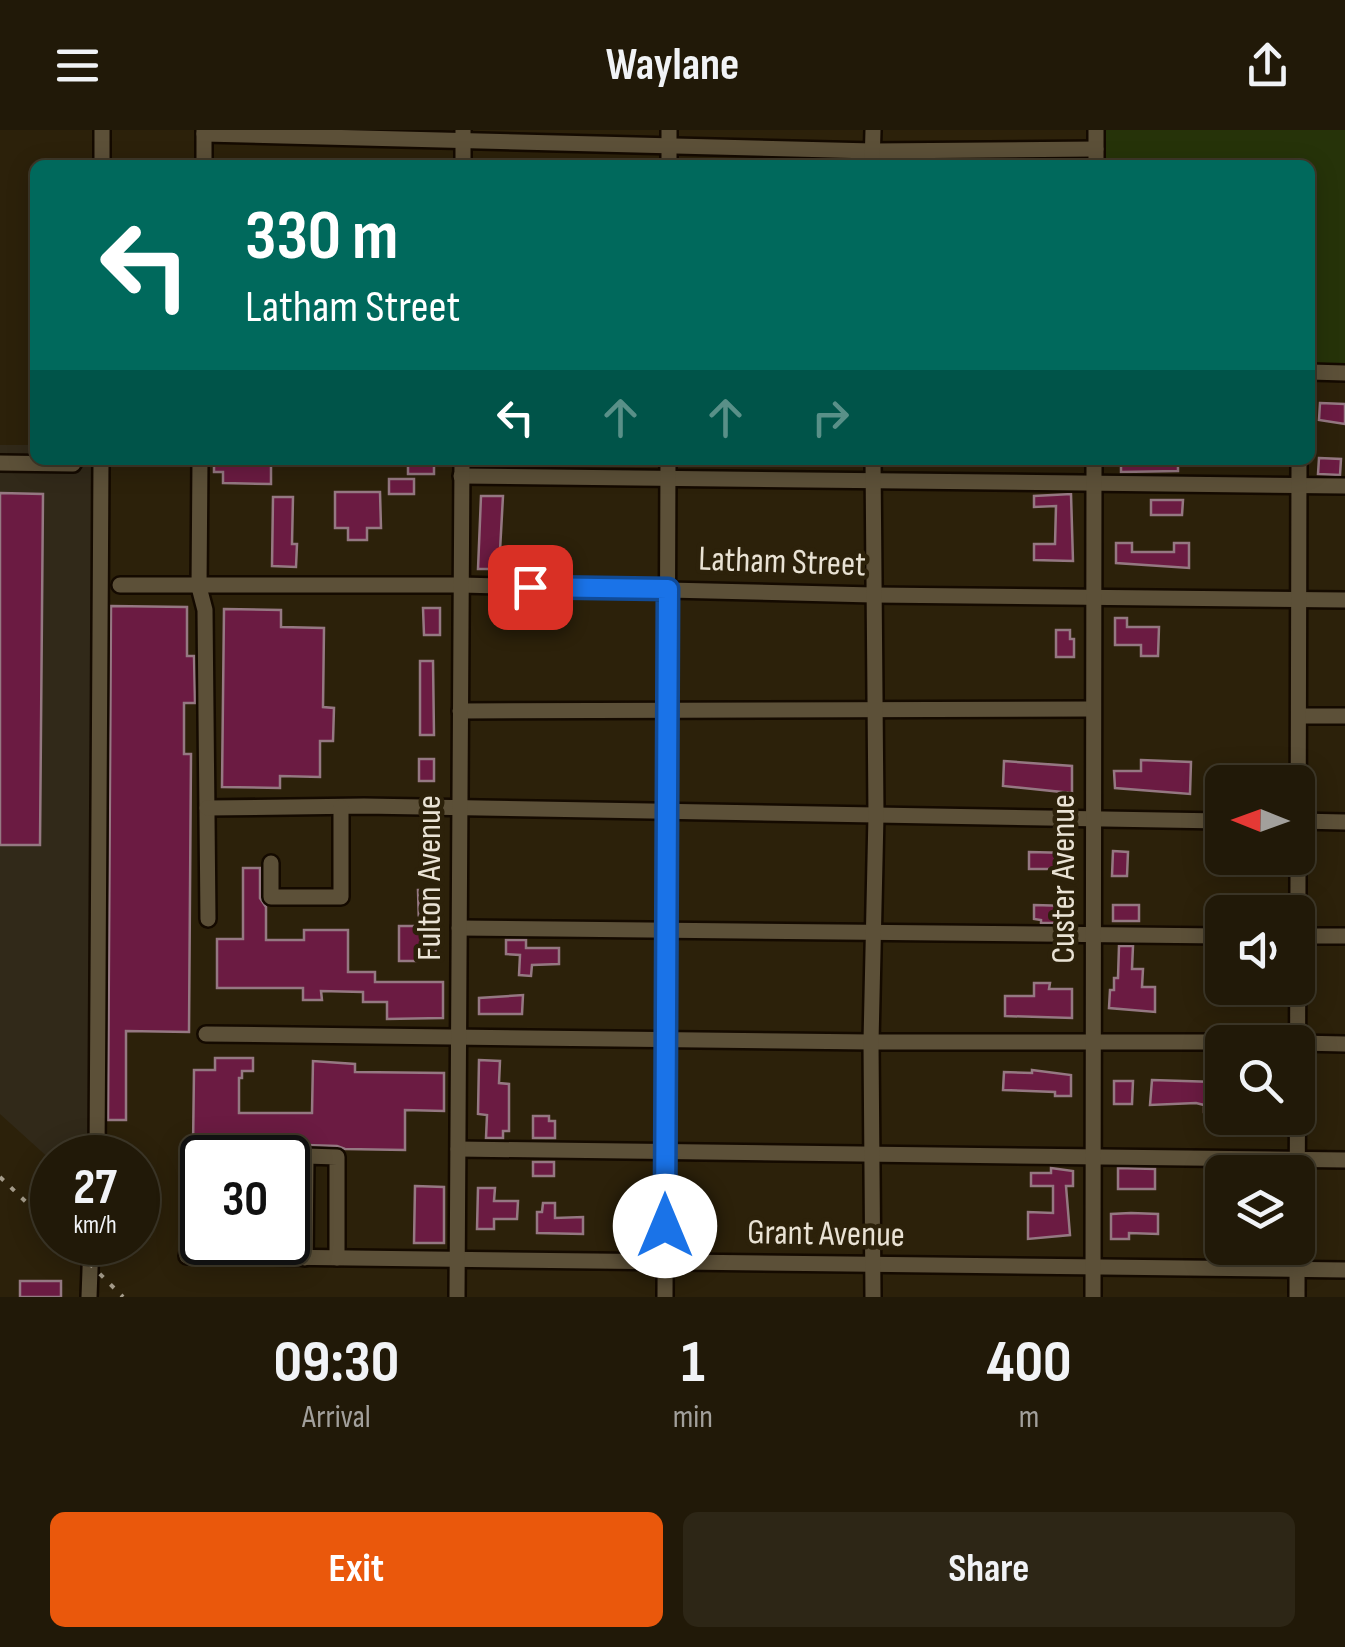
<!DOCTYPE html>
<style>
:root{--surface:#211908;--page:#2d2616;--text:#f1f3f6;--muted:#a2a09c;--line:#3e3829;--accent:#ea580c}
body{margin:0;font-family:"Sofia Sans Condensed",sans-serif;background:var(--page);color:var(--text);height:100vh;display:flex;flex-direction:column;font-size:38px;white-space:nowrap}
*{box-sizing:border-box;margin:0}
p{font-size:32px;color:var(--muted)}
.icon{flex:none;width:55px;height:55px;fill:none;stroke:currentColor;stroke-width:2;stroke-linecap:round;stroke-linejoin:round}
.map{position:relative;height:1167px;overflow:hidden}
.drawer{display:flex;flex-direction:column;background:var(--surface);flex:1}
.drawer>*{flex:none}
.hud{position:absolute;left:30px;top:30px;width:1285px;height:305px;border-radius:15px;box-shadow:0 5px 25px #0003,0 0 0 2px var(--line);background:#00695c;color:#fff;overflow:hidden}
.needle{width:65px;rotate:271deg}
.controls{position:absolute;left:1205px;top:635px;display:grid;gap:20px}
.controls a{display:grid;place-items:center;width:110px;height:110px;border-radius:15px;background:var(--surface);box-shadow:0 5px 25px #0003,0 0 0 2px var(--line);font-size:50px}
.speed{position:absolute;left:30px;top:1005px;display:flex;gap:20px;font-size:50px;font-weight:700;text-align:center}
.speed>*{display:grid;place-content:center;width:130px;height:130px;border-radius:50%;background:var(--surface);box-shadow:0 5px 25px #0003,0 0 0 2px var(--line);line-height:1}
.speed small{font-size:25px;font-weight:400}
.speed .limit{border:5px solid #111;border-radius:15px;background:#fff;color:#111}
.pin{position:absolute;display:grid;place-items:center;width:85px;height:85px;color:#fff;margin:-42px;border-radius:20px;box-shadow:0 5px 15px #0006}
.me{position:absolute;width:110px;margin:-55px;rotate:0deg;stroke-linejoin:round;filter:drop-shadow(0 0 8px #0008)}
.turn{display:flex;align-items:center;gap:35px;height:210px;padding:0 50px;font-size:45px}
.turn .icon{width:130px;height:130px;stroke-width:2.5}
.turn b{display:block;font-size:70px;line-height:85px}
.lanes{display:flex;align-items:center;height:95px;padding:0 50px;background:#0003;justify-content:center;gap:50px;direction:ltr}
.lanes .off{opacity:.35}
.eta{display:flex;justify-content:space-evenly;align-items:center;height:170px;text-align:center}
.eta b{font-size:60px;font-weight:700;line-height:70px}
.primary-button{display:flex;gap:20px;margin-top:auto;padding:20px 50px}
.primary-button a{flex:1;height:115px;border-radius:15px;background:var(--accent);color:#fff;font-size:40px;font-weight:700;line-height:115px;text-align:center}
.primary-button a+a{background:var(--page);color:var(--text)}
header{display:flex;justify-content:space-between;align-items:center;height:130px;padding:0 50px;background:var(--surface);font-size:45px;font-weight:700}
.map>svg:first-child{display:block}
.industrial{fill:#312919}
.green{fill:#263309}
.building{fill:#6b1b42;stroke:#957882;stroke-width:2.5}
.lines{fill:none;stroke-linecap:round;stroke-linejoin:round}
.minor-casing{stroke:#140a00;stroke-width:20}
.minor{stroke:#5c5038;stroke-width:15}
.rail{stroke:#a59c8b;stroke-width:4;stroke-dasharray:5 10;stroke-linecap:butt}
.route-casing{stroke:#114b97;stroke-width:25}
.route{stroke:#1a73e8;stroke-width:18}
.labels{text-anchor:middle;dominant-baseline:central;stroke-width:9;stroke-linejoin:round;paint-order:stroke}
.street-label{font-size:35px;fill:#e9e2d4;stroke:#2c210a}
</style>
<header><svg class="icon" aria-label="menu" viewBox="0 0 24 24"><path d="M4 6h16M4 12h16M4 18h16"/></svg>Waylane<svg class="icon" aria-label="share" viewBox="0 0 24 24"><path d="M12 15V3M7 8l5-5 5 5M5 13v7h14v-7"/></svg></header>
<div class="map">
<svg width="1345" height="1167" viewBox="0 0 1345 1167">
<rect width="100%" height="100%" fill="#2c210a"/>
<polygon class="industrial" points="0,315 35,315 35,330 91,330 89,1011 68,1027 52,1028 52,1031 0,984"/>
<polygon class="green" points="1103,0 1345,0 1345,235 1310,235 1310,35 1103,35"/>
<g class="building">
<polygon points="1320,273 1345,274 1345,294 1319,290"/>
<polygon points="1319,328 1341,329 1340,345 1318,344"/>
<polygon points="214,330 271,330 271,354 223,353 223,342 214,342"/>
<rect x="408" y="330" width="26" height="14"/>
<polygon points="1121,331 1178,331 1178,341 1121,342"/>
<rect x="389" y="349" width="25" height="15"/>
<polygon points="335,362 380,362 381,398 367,398 367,410 348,410 348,398 335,398"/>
<polygon points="0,363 43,364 40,715 0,715"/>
<polygon points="1071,364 1073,431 1034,430 1034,414 1055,414 1056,376 1034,377 1034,366"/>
<polygon points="481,366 503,366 499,439 478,439"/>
<polygon points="273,367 293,367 292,414 297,414 296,437 272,436"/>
<polygon points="1151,370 1183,370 1182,385 1151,385"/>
<polygon points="1116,413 1132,413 1132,422 1174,422 1174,413 1189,413 1189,438 1116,433"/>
<polygon points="111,476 187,477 187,526 194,526 195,573 184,573 184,624 191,624 189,902 126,901 126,990 108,990"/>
<polygon points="423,478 440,478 440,505 424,505"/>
<polygon points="224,479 281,480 281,497 324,498 323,577 334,578 333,611 320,611 320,647 280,646 280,658 222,657"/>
<polygon points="1115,488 1127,488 1127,497 1159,497 1158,526 1141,526 1141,515 1115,515"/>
<polygon points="1056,500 1070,500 1070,509 1074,509 1074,527 1056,527"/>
<polygon points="420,531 433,531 434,605 420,605"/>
<rect x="419" y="629" width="15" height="22"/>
<polygon points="1141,630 1191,632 1190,664 1115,658 1114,641 1141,641"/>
<polygon points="1004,631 1072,636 1072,663 1003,656"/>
<polygon points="1113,721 1128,722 1127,746 1112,746"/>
<polygon points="1029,722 1070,723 1070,748 1060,748 1060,742 1054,739 1029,739"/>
<polygon points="243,738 260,738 260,768 266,777 266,810 304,810 304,800 348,800 348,842 375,842 375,852 443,852 443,888 387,889 387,872 363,872 363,862 321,861 322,870 303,870 303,858 217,858 217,809 243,809"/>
<polygon points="418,760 433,760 436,831 399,831 399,796 419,796"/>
<polygon points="1034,775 1068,776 1068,793 1041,793 1041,790 1034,789"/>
<rect x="1113" y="775" width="26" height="16"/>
<polygon points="506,810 526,810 526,818 559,818 559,834 532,835 531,846 519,845 520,825 506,824"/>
<polygon points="1119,816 1133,816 1132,839 1143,839 1142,857 1155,857 1155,882 1109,878 1110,860 1114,860 1114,848 1118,848"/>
<polygon points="1034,853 1050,853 1049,859 1072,859 1072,888 1005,886 1005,866 1034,866"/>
<polygon points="523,865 522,884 479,884 479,868"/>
<polygon points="215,928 253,928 253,941 242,941 242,948 239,948 239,983 312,983 313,931 355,934 355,942 444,943 444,981 405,980 405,1020 345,1019 337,1016 306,1015 297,1019 193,1018 194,940 215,940"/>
<polygon points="479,930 500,931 499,953 509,954 509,1001 503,1001 503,1008 486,1008 487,985 478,984"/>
<polygon points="1032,940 1071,945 1071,966 1055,966 1055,962 1003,960 1004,942 1032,943"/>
<polygon points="1152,950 1215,952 1215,982 1204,982 1204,975 1196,973 1150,975"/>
<polygon points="1114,951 1133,951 1132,974 1114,974"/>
<polygon points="533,986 549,986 549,991 555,991 555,1008 533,1008"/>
<rect x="533" y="1032" width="21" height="14"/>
<polygon points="1051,1038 1073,1041 1073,1056 1066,1056 1070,1105 1028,1109 1028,1082 1053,1083 1053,1056 1031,1056 1031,1043 1051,1043"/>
<polygon points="1118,1038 1155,1039 1155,1059 1118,1059"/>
<polygon points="415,1056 444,1057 444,1113 414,1113"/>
<polygon points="478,1058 495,1058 494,1071 518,1071 517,1089 494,1089 494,1099 477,1099"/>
<polygon points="543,1073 555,1073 555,1088 583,1087 583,1104 537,1103 537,1082 542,1082"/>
<polygon points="1131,1083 1158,1084 1158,1104 1129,1103 1129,1109 1111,1109 1111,1084"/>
<rect x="20" y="1151" width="41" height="16"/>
</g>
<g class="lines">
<g class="minor-casing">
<g id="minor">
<polyline points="669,0 669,35"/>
<polyline points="204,4 873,21 1096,19"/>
<polyline points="102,35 102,0"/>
<polyline points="204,35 204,0"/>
<polyline points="463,35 463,0"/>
<polyline points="872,35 873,0"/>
<polyline points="1096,35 1096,0"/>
<polyline points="1310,242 1345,243"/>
<polyline points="200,330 199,457 205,480 208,789"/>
<polyline points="0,333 73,334 75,330"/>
<polyline points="461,346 1345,356"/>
<polyline points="120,455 461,455 873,465 1345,470"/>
<polyline points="460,581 1092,579"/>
<polyline points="1299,586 1345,586"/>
<polyline points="207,678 364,676 1222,691"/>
<polyline points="1298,691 1345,692"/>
<polyline points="271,733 271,767 341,767 341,677"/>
<polyline points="459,798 1222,806"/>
<polyline points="1298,806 1345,806"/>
<polyline points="206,904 871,912 1245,912"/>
<polyline points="1298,913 1345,914"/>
<polyline points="458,1019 1345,1030"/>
<polyline points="97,1028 101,330"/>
<polyline points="187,1126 1345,1140"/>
<polyline points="305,1128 306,1026 337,1027 337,1128"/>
<polyline points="89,1167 91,1112"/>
<polyline points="457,1167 462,330"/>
<polyline points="665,1167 668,330"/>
<polyline points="873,1167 871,912 876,685 873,330"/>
<polyline points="1093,1167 1094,330"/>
<polyline points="1297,1167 1299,330"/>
</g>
</g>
<use href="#minor" class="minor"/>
<g class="rail">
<polyline points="0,1047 52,1097"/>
<polyline points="68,1112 123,1167"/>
</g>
</g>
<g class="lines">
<g class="route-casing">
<polyline id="route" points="530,457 668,459 665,1096"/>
</g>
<use href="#route" class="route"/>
</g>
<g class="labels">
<g class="street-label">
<text transform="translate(782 432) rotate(2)">Latham Street</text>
<text transform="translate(429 748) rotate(-90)">Fulton Avenue</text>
<text transform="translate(1063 749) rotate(-90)">Custer Avenue</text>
<text transform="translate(826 1104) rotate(1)">Grant Avenue</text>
</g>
</g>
</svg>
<div class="controls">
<a><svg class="needle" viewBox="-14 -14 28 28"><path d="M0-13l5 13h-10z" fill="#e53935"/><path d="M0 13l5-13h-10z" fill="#a2a09c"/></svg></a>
<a><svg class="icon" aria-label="sound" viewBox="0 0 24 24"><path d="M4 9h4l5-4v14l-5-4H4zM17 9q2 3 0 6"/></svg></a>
<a><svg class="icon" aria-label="search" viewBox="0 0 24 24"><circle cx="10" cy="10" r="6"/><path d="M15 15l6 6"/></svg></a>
<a><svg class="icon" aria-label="layers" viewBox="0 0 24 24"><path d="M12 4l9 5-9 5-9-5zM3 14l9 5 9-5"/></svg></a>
</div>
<div class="speed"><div>27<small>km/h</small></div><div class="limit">30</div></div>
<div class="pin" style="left:530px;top:457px;background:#d93025"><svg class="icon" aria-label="arrive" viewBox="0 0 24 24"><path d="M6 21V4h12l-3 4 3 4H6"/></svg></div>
<svg class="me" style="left:665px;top:1096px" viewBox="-20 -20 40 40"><circle r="19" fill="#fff"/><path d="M0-13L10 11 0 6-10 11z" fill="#1a73e8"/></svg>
<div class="hud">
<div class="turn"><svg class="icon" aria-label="left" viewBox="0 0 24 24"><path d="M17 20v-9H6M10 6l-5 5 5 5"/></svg><div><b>330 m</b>Latham Street</div></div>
<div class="lanes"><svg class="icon" aria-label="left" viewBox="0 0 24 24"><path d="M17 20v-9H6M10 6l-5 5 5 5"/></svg><svg class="icon off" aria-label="ahead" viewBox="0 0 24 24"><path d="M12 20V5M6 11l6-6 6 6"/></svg><svg class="icon off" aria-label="ahead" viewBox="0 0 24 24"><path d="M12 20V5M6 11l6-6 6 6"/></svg><svg class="icon off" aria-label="right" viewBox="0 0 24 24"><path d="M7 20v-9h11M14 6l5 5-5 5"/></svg></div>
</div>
</div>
<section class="drawer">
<div class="eta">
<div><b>09:30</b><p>Arrival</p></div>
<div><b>1</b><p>min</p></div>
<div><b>400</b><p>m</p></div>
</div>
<div class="primary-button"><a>Exit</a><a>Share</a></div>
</section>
